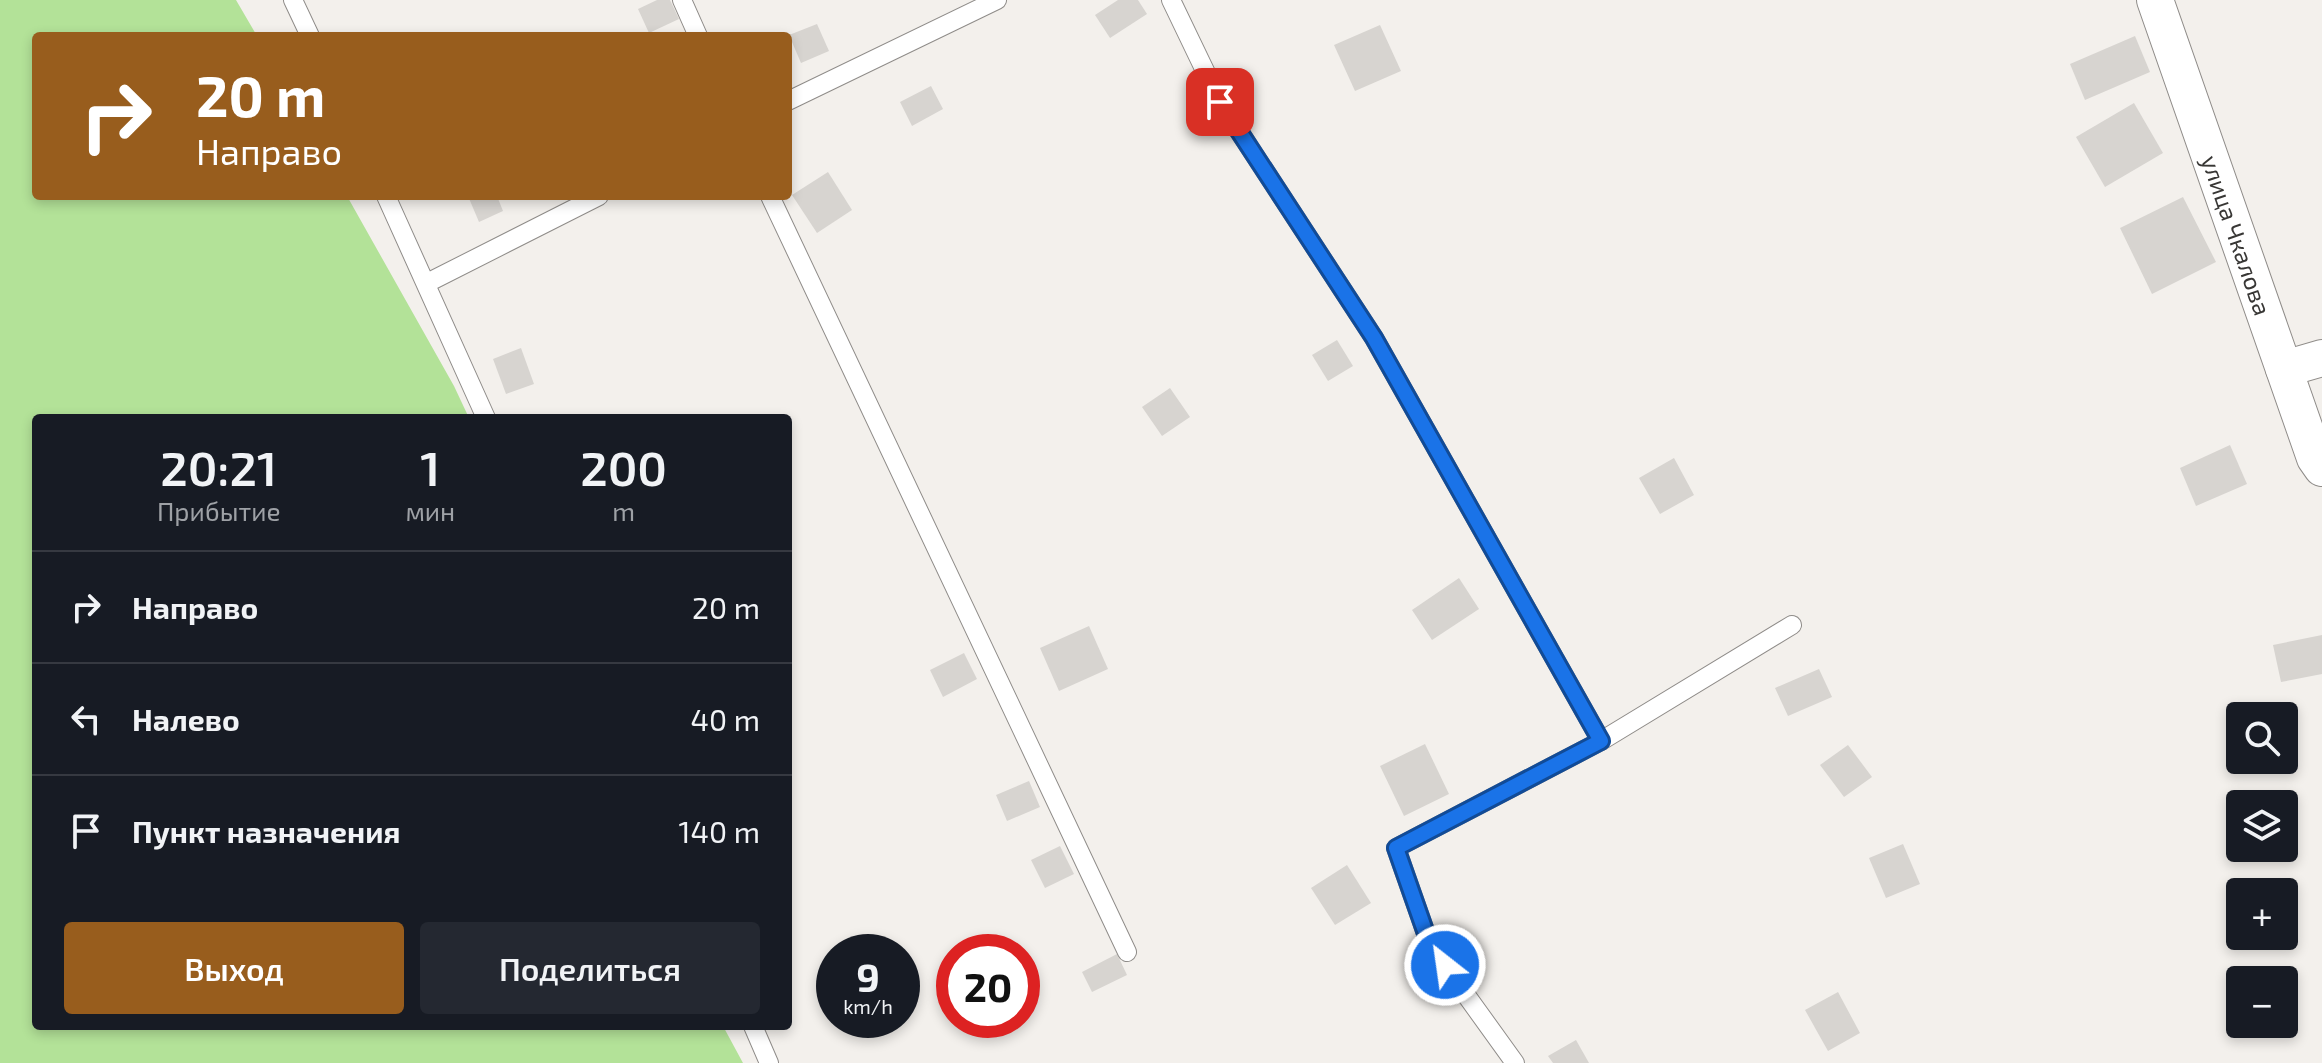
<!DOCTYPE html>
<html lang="ru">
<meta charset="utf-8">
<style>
:root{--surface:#171b24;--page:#242831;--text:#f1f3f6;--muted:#9ea1a6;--line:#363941;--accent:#985d1d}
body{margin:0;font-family:"Exo 2",sans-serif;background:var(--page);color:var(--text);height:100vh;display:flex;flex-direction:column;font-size:30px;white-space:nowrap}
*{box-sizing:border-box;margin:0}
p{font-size:26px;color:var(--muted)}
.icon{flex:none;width:44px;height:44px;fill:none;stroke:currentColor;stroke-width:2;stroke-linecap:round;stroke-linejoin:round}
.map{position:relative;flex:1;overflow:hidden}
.drawer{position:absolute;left:32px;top:414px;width:760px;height:616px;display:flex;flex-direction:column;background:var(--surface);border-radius:8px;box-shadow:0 4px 12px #0003}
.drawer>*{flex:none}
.guide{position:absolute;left:32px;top:32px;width:760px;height:168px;border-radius:8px;box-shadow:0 4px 12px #0003;background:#985d1d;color:#fff;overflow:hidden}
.tools{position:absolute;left:2226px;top:702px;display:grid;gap:16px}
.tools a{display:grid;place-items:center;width:72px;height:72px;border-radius:8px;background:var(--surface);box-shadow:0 4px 12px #0003;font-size:40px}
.speed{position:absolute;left:816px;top:934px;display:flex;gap:16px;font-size:40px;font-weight:700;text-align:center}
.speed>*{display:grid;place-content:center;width:104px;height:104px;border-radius:50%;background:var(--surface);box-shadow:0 4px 12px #0003;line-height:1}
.speed small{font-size:20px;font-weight:400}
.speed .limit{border:12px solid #d22;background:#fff;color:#111}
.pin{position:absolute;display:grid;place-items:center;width:68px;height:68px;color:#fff;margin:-34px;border-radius:16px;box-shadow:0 4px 12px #0006}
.me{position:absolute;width:88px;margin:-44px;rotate:330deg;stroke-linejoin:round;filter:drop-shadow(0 0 6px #0008)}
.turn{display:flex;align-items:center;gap:28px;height:168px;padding:0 32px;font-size:36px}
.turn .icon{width:104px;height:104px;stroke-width:2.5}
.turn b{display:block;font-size:56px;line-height:68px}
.eta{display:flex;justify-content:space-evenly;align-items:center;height:136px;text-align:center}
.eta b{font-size:48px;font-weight:600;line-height:56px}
.primary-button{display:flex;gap:16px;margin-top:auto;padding:16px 32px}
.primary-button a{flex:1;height:92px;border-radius:8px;background:var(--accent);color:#fff;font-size:32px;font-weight:600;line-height:92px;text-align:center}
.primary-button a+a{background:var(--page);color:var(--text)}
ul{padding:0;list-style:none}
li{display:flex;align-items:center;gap:24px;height:112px;padding:0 32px;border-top:2px solid var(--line)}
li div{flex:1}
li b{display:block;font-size:30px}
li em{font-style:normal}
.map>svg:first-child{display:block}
.green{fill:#b3e298}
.building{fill:#d7d4d0}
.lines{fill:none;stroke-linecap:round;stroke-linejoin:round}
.lane-casing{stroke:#8f8c89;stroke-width:20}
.street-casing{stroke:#8f8c89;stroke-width:38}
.lane{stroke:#fff;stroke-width:18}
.street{stroke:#fff;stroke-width:36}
.route-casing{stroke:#114b97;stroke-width:20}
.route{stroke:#1a73e8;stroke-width:14}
.labels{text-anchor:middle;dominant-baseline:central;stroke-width:6;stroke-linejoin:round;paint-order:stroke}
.street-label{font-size:24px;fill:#383735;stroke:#fff}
</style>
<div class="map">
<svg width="2322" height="1063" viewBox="0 0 2322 1063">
<rect width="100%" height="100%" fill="#f3f0ec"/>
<polygon class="green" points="0,0 236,0 257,36 36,36 36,196 347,196 454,386 469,418 36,418 36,1026 723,1026 743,1063 0,1063"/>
<g class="building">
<polygon points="657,0 670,0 679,19 649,33 638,9"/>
<polygon points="1118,0 1138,0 1147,14 1110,38 1095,15"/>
<polygon points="817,24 829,51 801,63 789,35"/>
<polygon points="1380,25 1401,71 1355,91 1334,45"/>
<polygon points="2135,36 2150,72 2085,100 2070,64"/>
<polygon points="931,86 943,109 912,126 900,102"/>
<polygon points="2134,103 2163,153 2105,187 2076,137"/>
<polygon points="828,172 852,210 817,233 792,195"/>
<polygon points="468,196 497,196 503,211 479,222"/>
<polygon points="2183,197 2216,262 2152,294 2120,228"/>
<polygon points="1337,340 1353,366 1328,381 1312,355"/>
<polygon points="521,348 534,384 506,394 493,359"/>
<polygon points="1170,388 1190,417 1162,436 1142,407"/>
<polygon points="2230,445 2247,484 2196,506 2180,468"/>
<polygon points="1674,458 1694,495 1660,514 1639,478"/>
<polygon points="1459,578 1479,609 1432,640 1412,610"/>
<polygon points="1089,626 1108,669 1059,691 1040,648"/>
<polygon points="2322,635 2322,674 2281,682 2273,645"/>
<polygon points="964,653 977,679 943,697 930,670"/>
<polygon points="1819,669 1832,697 1788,716 1775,688"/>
<polygon points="1425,744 1449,794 1404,816 1380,766"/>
<polygon points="1848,745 1872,777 1844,797 1820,765"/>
<polygon points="1029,781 1040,807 1007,821 996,795"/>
<polygon points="1903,844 1920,884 1886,898 1869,858"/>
<polygon points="1060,846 1074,874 1045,888 1031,860"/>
<polygon points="1347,865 1371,903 1335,925 1311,888"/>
<polygon points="1117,954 1127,975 1092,992 1082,972"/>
<polygon points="1838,992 1860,1033 1828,1051 1805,1010"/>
<polygon points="1576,1040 1589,1063 1553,1063 1548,1056"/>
</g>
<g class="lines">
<g class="lane-casing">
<g id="lane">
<polyline points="293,0 310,36"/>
<polyline points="682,0 698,36"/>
<polyline points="1171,0 1220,102 1374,338 1601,741"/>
<polyline points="788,101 997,0"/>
<polyline points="386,196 486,418"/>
<polyline points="770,196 1127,952"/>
<polyline points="427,283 599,196"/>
<polyline points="753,1026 769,1063"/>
<polyline points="1515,1063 1430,945 1396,848 1601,741 1792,625"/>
</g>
</g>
<g class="street-casing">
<g id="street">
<polyline points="2155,0 2315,458 2322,468"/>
<polyline points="2284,369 2322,358"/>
</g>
</g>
<use href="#lane" class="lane"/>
<use href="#street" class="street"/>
</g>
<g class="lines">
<g class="route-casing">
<polyline id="route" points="1220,102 1374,338 1601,741 1396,848 1430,945 1445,965"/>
</g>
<use href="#route" class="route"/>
</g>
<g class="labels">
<g class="street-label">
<text transform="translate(2237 235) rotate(71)">улица Чкалова</text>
</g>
</g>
</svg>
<div class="tools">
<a><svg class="icon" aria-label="search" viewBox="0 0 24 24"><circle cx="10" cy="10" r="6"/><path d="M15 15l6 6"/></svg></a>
<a><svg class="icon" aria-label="layers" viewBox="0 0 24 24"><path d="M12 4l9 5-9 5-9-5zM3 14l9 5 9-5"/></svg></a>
<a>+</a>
<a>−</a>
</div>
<div class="speed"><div>9<small>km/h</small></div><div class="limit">20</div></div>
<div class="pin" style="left:1220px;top:102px;background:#d93025"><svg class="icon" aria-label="arrive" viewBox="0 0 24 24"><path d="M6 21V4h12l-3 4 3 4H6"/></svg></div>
<svg class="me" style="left:1445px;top:965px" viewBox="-20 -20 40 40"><circle r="17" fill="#1a73e8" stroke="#fff" stroke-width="3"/><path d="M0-11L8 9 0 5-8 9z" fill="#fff"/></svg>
<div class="guide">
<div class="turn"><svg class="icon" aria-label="right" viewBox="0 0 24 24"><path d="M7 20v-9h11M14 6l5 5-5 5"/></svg><div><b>20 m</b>Направо</div></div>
</div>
<section class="drawer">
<div class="eta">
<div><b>20:21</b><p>Прибытие</p></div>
<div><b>1</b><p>мин</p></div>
<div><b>200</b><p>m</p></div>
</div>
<ul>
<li><svg class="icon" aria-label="right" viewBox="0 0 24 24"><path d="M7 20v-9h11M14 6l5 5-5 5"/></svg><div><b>Направо</b></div><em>20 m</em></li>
<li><svg class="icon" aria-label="left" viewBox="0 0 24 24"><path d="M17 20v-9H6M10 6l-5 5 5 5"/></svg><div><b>Налево</b></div><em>40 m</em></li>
<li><svg class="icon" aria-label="arrive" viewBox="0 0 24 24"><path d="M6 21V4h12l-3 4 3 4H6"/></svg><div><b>Пункт назначения</b></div><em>140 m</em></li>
</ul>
<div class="primary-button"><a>Выход</a><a>Поделиться</a></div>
</section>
</div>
